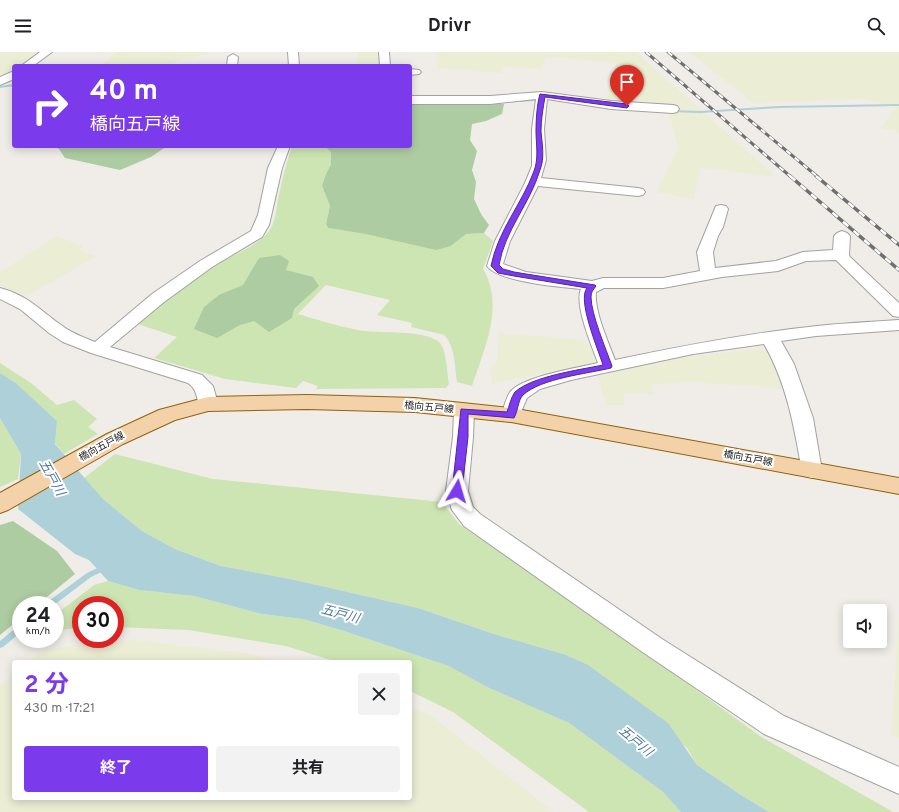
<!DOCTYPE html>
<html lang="ja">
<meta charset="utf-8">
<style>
:root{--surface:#fff;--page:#f2f2f2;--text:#202124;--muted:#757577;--accent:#7c3aed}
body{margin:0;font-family:Overpass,"Noto Sans JP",sans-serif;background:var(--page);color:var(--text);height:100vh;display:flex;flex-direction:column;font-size:15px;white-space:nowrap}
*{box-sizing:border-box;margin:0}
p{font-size:13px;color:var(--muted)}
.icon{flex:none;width:22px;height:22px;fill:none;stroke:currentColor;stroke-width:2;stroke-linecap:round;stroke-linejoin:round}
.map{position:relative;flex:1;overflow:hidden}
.drawer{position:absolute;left:12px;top:608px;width:400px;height:140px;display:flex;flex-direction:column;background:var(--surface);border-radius:4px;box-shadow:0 2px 10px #0003}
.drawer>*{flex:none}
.hud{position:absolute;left:12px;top:12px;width:400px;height:84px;border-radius:4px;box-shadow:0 2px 10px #0003;background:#7c3aed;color:#fff;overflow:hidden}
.fabs{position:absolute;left:843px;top:552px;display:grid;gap:8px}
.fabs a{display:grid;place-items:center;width:44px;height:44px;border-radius:4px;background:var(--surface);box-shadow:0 2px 10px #0003;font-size:20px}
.speed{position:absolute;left:12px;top:544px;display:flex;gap:8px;font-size:20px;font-weight:700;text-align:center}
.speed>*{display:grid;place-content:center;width:52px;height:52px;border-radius:50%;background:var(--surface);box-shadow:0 2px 10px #0003;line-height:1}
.speed small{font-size:10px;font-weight:400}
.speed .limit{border:6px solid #d22;background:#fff;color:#111}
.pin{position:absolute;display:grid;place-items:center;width:34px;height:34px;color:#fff;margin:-41px -17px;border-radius:50% 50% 50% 0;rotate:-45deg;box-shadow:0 0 4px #0007}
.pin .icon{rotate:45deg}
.me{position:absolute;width:44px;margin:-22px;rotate:7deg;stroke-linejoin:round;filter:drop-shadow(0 0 3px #0008)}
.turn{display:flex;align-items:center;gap:14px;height:84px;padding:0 12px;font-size:18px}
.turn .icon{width:52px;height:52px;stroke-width:2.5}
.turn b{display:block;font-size:28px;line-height:34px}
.round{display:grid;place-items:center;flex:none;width:42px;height:42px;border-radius:4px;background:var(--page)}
.head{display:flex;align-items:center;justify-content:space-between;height:68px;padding:0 12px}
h1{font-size:24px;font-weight:700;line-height:30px;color:var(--accent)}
.primary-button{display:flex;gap:8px;margin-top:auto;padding:8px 12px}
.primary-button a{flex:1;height:46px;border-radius:4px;background:var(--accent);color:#fff;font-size:16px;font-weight:700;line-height:46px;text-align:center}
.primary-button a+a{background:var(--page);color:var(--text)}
header{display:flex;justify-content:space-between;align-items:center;height:52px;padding:0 12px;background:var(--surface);font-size:18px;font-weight:700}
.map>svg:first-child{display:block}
.farmland{fill:#ecedd5}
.grass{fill:#cde5b3}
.forest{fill:#aecca1}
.water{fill:#add0d9}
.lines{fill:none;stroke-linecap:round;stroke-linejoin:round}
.stream{fill:#add0d9;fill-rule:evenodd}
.minor-casing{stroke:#a2a2a2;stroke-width:2}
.primary-casing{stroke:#8f620e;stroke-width:2}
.minor{fill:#fff;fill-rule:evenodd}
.primary{fill:#f4d2a9;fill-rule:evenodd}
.rail-far1-casing{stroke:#6f6f6f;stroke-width:3}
.rail-casing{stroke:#6f6f6f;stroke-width:3.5}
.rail-far1{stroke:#fff;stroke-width:2;stroke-dasharray:5.5;stroke-linecap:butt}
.rail{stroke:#fff;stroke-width:2.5;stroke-dasharray:7;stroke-linecap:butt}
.route{fill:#7c3aed;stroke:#51269a}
.labels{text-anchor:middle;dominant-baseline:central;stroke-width:4;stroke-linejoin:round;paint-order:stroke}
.street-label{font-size:10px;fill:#212121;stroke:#fff}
.near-water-label{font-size:13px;font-style:italic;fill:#527aa1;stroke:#fff}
</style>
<header><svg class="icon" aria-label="menu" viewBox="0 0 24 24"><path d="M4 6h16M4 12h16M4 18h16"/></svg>Drivr<svg class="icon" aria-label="search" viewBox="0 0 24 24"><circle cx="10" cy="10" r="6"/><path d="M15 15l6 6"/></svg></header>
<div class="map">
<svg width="899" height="760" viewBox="0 0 899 760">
<rect width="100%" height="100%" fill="#f0ede8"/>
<g class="farmland">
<polygon points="0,0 41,0 20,14 14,14 14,18 0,26"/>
<polygon points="116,0 213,0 159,14 100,14"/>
<polygon points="358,0 380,0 380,14 356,12"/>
<polygon points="437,0 636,0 774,123 768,124 701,116 694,148 657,140 678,97 667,54 605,50 616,11 546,5 541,17 504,15 502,21 437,16"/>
<polygon points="689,0 899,0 899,81 880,76 897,55 863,47 753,51"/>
<polygon points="57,184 83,194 79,198 97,204 27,244 0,233 0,220"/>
<polygon points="499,281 583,288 594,296 597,310 492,332 490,319 497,309"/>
<polygon points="763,296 769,298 784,334 782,337 694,330 652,332 653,343 623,342 625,353 606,353 598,324 663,308"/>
<polygon points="899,560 899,687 891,682"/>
<polygon points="136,588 245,601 279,610 28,610 44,597"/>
<polygon points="14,622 14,746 410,746 410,654 430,663 554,760 0,760 0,633"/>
</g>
<g class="grass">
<path d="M 292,94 L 324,94 L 331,100 L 331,112 L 325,124 L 322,134 L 330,154 L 326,172 L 328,176 L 451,194 L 466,182 L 484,181 L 493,189 L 483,217 C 505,253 484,298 472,334 L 457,330 C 455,316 455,293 444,283 L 411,275 L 412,271 L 377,263 L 390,248 L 326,233 L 298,262 C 318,268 338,274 358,278 C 378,282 424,277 439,290 C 447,297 447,322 449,332 L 446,336 L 316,337 L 318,334 L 303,329 L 296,336 L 225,327 L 154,306 L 177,285 L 138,272 C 161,252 185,233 210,216 C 227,206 258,194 269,179 C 276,170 276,157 278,147 C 282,129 286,111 292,94 Z"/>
<polygon points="0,311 31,331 57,353 74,348 97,367 88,375 98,382 64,402 55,391 57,369 16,331 0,321"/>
<polygon points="0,366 21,402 18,427 0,435"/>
<polygon points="115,402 213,427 442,450 459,472 640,597 760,684 893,760 769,760 741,743 697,713 687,696 563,602 494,582 418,556 295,528 221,514 175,497 142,479 103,447 84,426"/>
<polygon points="108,529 139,538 194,544 262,562 303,567 344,579 450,614 487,635 569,671 663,740 681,760 589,760 453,660 410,639 410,610 337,610 286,594 188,578 115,575 115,553 81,553 81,576 55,578 55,563 94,533"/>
</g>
<g class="forest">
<polygon points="410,52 504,52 502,62 486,69 472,72 470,88 477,99 472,118 476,130 474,147 481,162 489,173 484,181 466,182 451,194 436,198 366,182 328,176 326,172 330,154 322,134 325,124 331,112 331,100 324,94 410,94"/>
<polygon points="53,94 167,94 151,105 120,118 65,106 59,97"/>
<polygon points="280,203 289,209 286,218 313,225 319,234 294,257 292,266 269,280 254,269 240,273 217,286 194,277 204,255 219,243 243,233 259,206"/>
<polygon points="13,469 57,499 75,522 37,553 21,553 21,566 0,583 0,473"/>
</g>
<polygon class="water" points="0,321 16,331 57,369 55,392 103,447 142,479 175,497 221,514 295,528 418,556 494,582 563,602 588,613 668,671 697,713 741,743 769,760 681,760 663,740 569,671 487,635 449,614 344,579 303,567 262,562 194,544 139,538 108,529 89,508 75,502 18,457 21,402 0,366"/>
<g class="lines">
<g class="stream">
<polygon points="14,32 14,34 0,36 0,34"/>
<polygon points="544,46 546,47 545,48 520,50 518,49 520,48"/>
<polygon points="899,52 899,54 779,56 700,61 671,60 669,59 671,58 700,59 779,54"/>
<polygon points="106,512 108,513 110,515 108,517 91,525 54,553 45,553 46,551 87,521"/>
<polygon points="21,573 21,580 3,595 0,596 0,589 18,574"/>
</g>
<g class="minor-casing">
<g id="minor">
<polygon points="40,0 52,0 33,14 21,14"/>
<polygon points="288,0 298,0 299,14 289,14"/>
<polygon points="379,0 389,0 390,14 380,14"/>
<polygon points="233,2 238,5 237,14 227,14 228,5"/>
<polygon points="410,17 419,18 421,20 419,22 410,23"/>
<polygon points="14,19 14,27 0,33 0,25"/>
<path d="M 542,40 L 611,49 L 673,53 L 677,54 L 679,57 L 677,60 L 673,61 L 611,57 L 547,47 L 544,77 L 546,108 L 541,126 L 638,136 L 643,137 L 645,140 L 643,143 L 638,144 L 538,134 L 510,189 L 503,212 L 526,220 L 592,229 L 603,226 L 663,226 L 700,219 L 697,200 L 716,154 L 721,153 L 726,154 L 728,157 L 723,175 L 718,184 L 713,200 L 715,216 L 776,209 L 803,200 L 833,198 L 834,184 L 837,181 L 842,179 L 847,181 L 850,184 L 849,203 L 850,205 L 899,251 L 899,265 L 893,264 L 836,208 L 806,209 L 778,219 L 722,225 L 663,236 L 604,236 L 596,240 C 594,259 608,289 615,308 C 682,294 749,281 817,274 C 844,271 872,270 899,268 L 899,278 L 816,284 L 781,289 L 794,312 L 813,366 L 822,419 L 819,424 L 812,426 L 805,424 L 802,419 C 794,374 787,332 764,292 L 693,302 L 571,328 L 540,337 L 527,346 L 518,367 L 511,369 L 504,367 L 501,363 C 504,356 506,346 510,340 C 524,324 577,316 598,311 C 592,294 574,253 581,237 C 561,235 498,230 487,214 L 495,189 L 525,131 L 532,114 L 532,77 L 536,47 L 490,52 L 410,52 L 410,44 L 490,44 Z"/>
<path d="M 278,94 L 290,94 L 282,116 L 269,173 L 262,185 L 212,215 L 164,250 L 110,295 L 202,323 L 213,334 L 218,352 L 215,356 L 208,358 L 201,356 C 195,346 199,339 188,331 L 91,301 L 63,290 L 49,281 L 20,257 L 0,247 L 0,236 C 27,243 40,258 61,273 C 71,281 83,285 95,290 L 152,242 L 200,209 L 251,179 L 258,163 L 268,116 Z"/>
<polygon points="464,353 471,355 474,359 473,385 468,439 473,455 480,462 662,587 784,664 899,715 899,742 764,682 644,601 464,474 452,458 446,439 453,385 454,359 457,355"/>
</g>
</g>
<g class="primary-casing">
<polygon id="primary" points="307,343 415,346 511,356 899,426 899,442 511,370 415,360 307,357 208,359 175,368 123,392 8,458 0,461 0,441 107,382 159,358 208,345"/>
</g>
<use href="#minor" class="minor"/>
<use href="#primary" class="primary"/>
<g class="rail-far1-casing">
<g id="rail-far1">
<polyline points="646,0 791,125"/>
<polyline points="668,0 818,125"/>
</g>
</g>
<g class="rail-casing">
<g id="rail">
<polyline points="790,124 899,218"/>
<polyline points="816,124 899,193"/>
</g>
</g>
<use href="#rail-far1" class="rail-far1"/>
<use href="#rail" class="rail"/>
</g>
<path class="route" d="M 540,42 L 627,52 L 629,54 L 627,56 L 545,45 C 543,56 541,68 541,79 C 542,92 545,106 540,118 C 530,152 505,178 499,213 L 503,217 L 514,220 L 595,233 L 596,234 C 593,238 591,240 591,245 C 591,262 606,297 612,314 L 611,316 C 586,322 542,326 523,343 C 518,348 518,359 514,366 L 468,362 L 468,385 L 462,439 L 457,442 L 452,439 L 461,357 L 507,360 C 509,355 511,345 515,340 C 533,324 579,318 603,313 C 598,297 577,248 587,236 L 514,224 L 498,221 L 491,214 C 498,178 522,152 534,119 C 539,106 536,92 536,79 C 536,68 537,52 540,42 Z"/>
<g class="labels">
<g class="street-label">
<text transform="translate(429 356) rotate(5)">橋向五戸線</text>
<text transform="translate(102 395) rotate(-29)">橋向五戸線</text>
<text transform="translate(748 407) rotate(10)">橋向五戸線</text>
</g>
<g class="near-water-label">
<text transform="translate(51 426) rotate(61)">五戸川</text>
<text transform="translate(340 563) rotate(15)">五戸川</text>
<text transform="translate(635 690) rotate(40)">五戸川</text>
</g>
</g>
</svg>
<div class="fabs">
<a><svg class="icon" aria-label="sound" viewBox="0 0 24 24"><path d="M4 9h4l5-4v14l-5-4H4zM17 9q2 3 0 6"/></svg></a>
</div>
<div class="speed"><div>24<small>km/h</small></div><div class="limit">30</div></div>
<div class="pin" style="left:627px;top:54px;background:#d93025"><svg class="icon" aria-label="arrive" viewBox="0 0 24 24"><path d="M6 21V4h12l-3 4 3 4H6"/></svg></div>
<svg class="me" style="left:457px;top:439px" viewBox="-20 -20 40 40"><path d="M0-17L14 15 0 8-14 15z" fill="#7c3aed" stroke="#fff" stroke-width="4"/></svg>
<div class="hud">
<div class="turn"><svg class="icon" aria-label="right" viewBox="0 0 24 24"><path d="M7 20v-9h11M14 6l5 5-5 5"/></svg><div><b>40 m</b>橋向五戸線</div></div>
</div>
<section class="drawer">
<div class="head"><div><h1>2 分</h1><p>430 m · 17:21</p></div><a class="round"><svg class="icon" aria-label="close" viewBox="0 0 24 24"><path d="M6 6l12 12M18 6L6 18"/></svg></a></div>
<div class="primary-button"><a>終了</a><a>共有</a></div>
</section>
</div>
